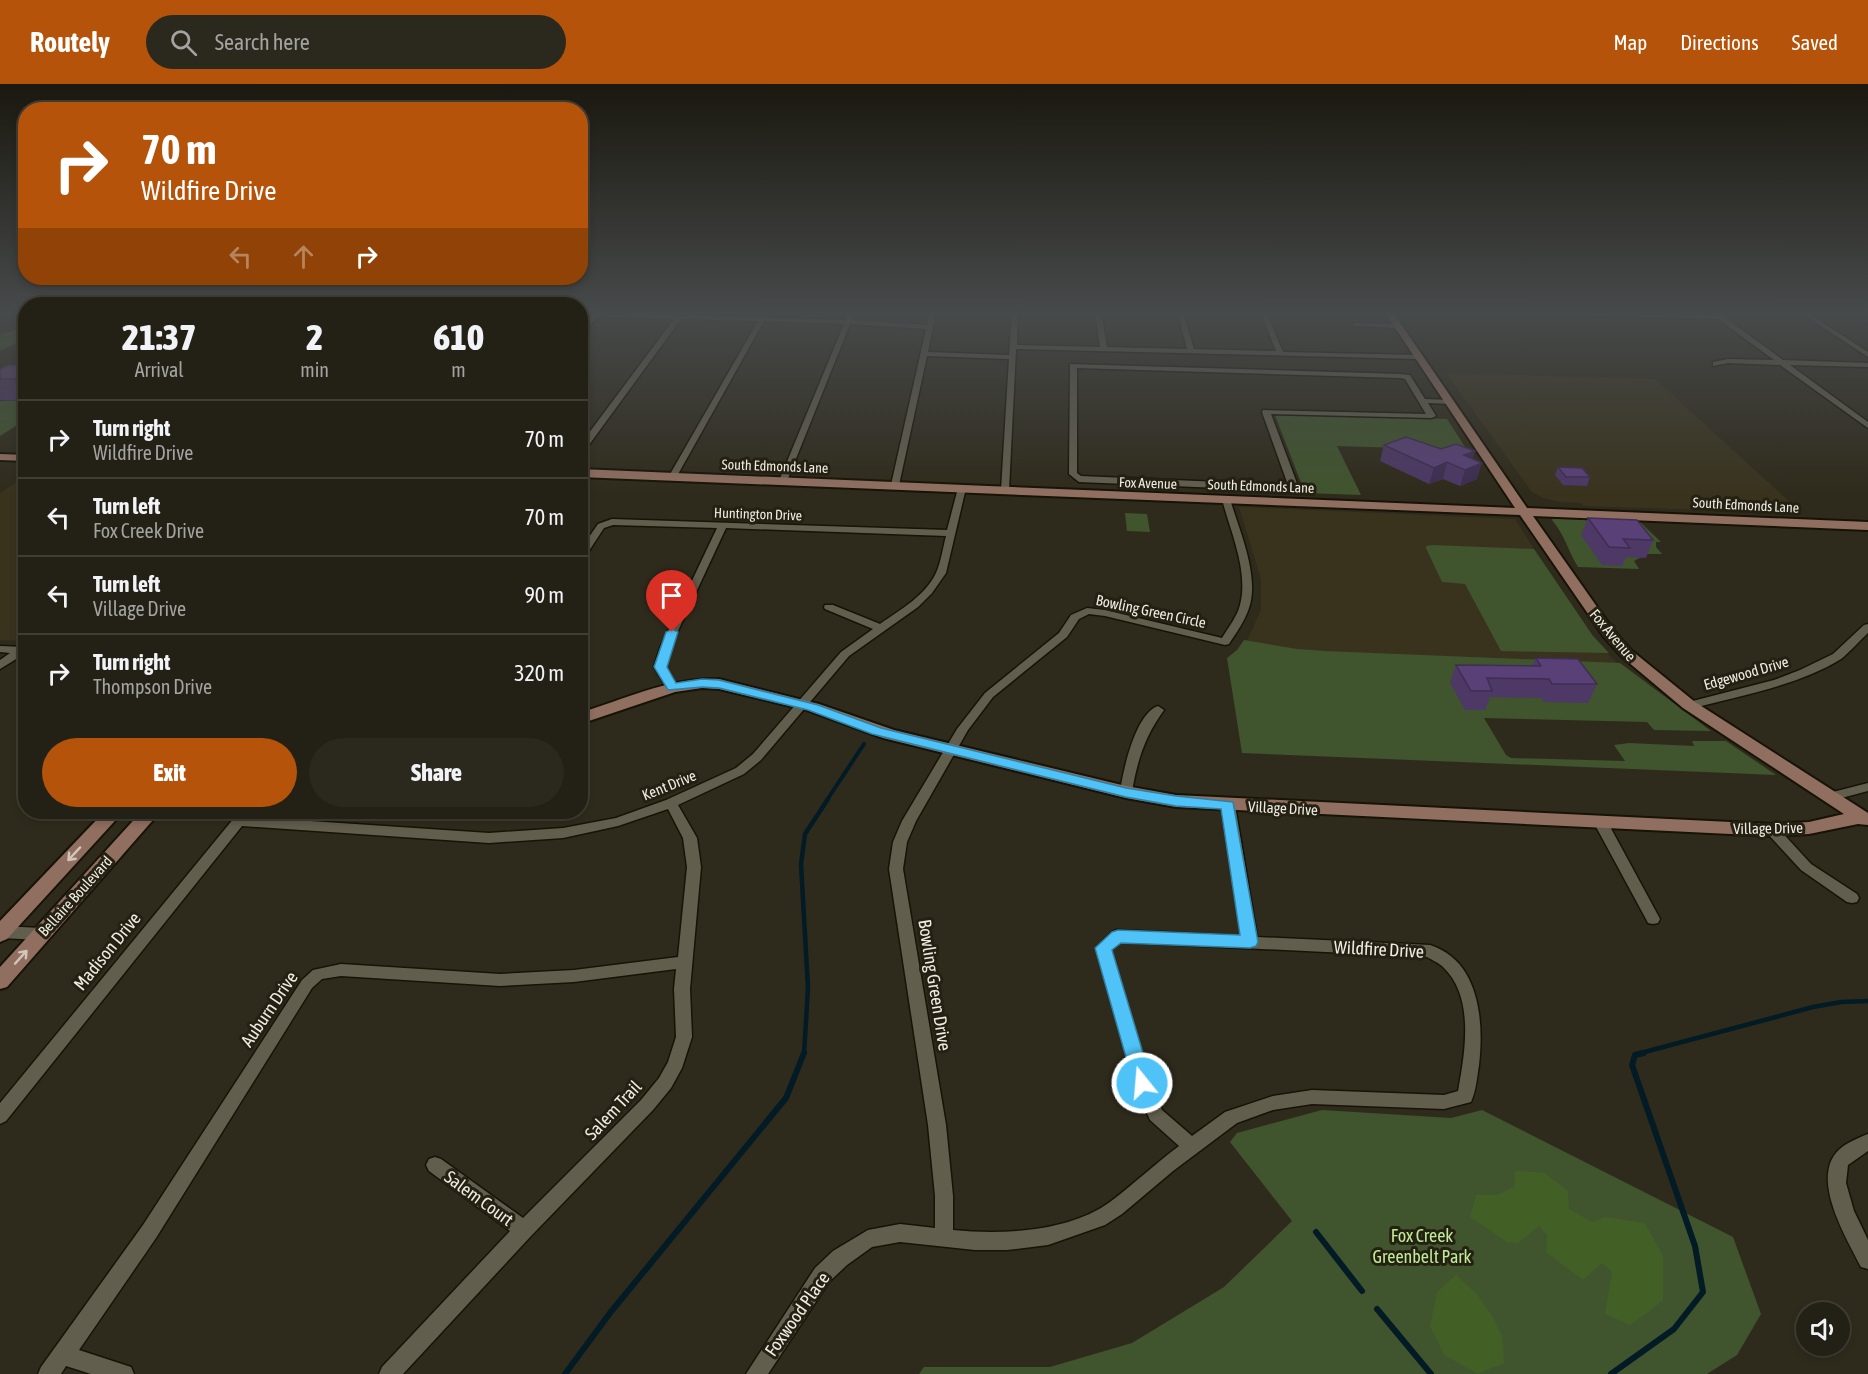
<!DOCTYPE html>
<style>
:root{--surface:#232015;--page:#2b281e;--text:#f1f3f6;--muted:#a3a3a0;--line:#403e34;--accent:#b45309}
body{margin:0;font-family:"Asap Condensed",sans-serif;background:var(--page);color:var(--text);height:100vh;display:flex;flex-direction:column;font-size:22px;white-space:nowrap}
*{box-sizing:border-box;margin:0}
p{font-size:20px;color:var(--muted)}
.icon{flex:none;width:33px;height:33px;fill:none;stroke:currentColor;stroke-width:2;stroke-linecap:round;stroke-linejoin:round}
.map{position:relative;flex:1;overflow:hidden}
.drawer{position:absolute;left:18px;top:213px;width:570px;height:522px;display:flex;flex-direction:column;background:var(--surface);border-radius:24px;box-shadow:0 3px 9px #0003,0 0 0 2px var(--line)}
.drawer>*{flex:none}
.hud{position:absolute;left:18px;top:18px;width:570px;height:183px;border-radius:24px;box-shadow:0 3px 9px #0003,0 0 0 2px var(--line);background:#b45309;color:#fff;overflow:hidden}
.buttons{position:absolute;left:1796px;top:1218px;display:grid;gap:12px}
.buttons a{display:grid;place-items:center;width:54px;height:54px;border-radius:50%;background:var(--surface);box-shadow:0 3px 9px #0003,0 0 0 2px var(--line);font-size:30px}
.pin{position:absolute;display:grid;place-items:center;width:51px;height:51px;color:#fff;margin:-62px -26px;border-radius:50% 50% 50% 0;rotate:-45deg;box-shadow:0 0 6px #0007}
.pin .icon{rotate:45deg}
.me{position:absolute;width:66px;margin:-33px;rotate:343deg;stroke-linejoin:round;filter:drop-shadow(0 0 4px #0008)}
.turn{display:flex;align-items:center;gap:21px;height:126px;padding:0 24px;font-size:27px}
.turn .icon{width:78px;height:78px;stroke-width:2.5}
.turn b{display:block;font-size:42px;line-height:51px}
.lanes{display:flex;align-items:center;height:57px;padding:0 24px;background:#0003;justify-content:center;gap:30px;direction:ltr}
.lanes .off{opacity:.35}
.eta{display:flex;justify-content:space-evenly;align-items:center;height:102px;text-align:center}
.eta b{font-size:36px;font-weight:800;line-height:42px}
.cta{display:flex;gap:12px;margin-top:auto;padding:12px 24px}
.cta a{flex:1;height:69px;border-radius:36px;background:var(--accent);color:#fff;font-size:24px;font-weight:800;line-height:69px;text-align:center}
.cta a+a{background:var(--page);color:var(--text)}
ul{padding:0;list-style:none}
li{display:flex;align-items:center;gap:18px;height:78px;padding:0 24px;border-top:2px solid var(--line)}
li div{flex:1}
li b{display:block;font-size:22px}
li em{font-style:normal}
header{display:flex;align-items:center;gap:36px;box-sizing:border-box;height:84px;padding:0 30px;background:var(--accent);color:#fff}
header strong{font-size:28px}
nav{display:flex;gap:33px;margin-inline-start:auto;font-size:21px}
.search{width:420px;height:54px;background:var(--page);display:flex;align-items:center;gap:15px;box-sizing:border-box;padding:0 21px;border-radius:33px;color:var(--muted);font-size:22px}
.map>svg:first-child{display:block}
.built{fill:#39331e}
.green{fill:#40542e}
.forest{fill:#425f26}
.lines{fill:none;stroke-linecap:round;stroke-linejoin:round}
.stream-far3{stroke:#021b24;stroke-width:2}
.stream-far2{stroke:#021b24;stroke-width:4}
.stream-far1{stroke:#021b24;stroke-width:4.5}
.stream{stroke:#021b24;stroke-width:6}
.street-casing{stroke:#171306;stroke-width:3}
.secondary-casing{stroke:#171306;stroke-width:4}
.street{fill:#625e4e;fill-rule:evenodd}
.secondary{fill:#906f60;fill-rule:evenodd}
.wall{fill:#4d3866}
.shaded-wall{fill:#3e2e53}
.building{fill:#594177;stroke:#3e2e53;stroke-width:1.5}
.oneway{stroke:#d2c6bb}
.route{fill:#4fc3f7;stroke:#337fa1;stroke-width:1.5}
.labels{text-anchor:middle;dominant-baseline:central;stroke-width:6;stroke-linejoin:round;paint-order:stroke}
.far-street-label{font-size:14px;fill:#eeece2;stroke:#252112}
.street-label{font-size:15px;fill:#eeece2;stroke:#252112}
.near-street-label{font-size:18px;fill:#eeece2;stroke:#252112}
.near-park-label{font-size:18px;fill:#beeb97;stroke:#252112}
</style>
<header>
<strong>Routely</strong>
<div class="search"><svg class="icon" aria-label="search" viewBox="0 0 24 24"><circle cx="10" cy="10" r="6"/><path d="M15 15l6 6"/></svg>Search here</div>
<nav><a>Map</a><a>Directions</a><a>Saved</a></nav>
</header>
<div class="map">
<svg width="1868" height="1290" viewBox="0 0 1868 1290">
<rect width="100%" height="100%" fill="#2f2b1c"/>
<g class="built">
<polygon points="1446,289 1655,295 1802,429 1584,422 1581,419 1561,418 1543,414 1532,408"/>
<polygon points="25,392 25,557 0,556 0,409"/>
<polygon points="1239,423 1515,435 1571,524 1595,557 1622,584 1304,572 1245,561 1261,526 1261,495"/>
</g>
<g class="green">
<polygon points="0,317 26,317 21,320 25,321 22,328 25,336 0,352"/>
<polygon points="1275,331 1447,335 1467,366 1337,362 1361,411 1305,409"/>
<polygon points="1125,429 1147,430 1150,448 1127,447"/>
<path d="M 1553,434 L 1639,437 L 1661,458 L 1656,458 L 1656,463 L 1662,470 L 1647,470 L 1634,477 L 1639,485 L 1578,483 C 1568,467 1565,451 1552,436 Z"/>
<polygon points="1433,461 1534,465 1593,552 1609,569 1501,567 1465,500 1442,498 1426,464 1426,462"/>
<polygon points="1244,556 1297,565 1325,567 1620,579 1711,647 1654,646 1647,638 1484,634 1506,671 1511,674 1625,677 1614,661 1629,659 1694,662 1692,657 1726,657 1776,691 1242,669 1227,574 1237,566"/>
<polygon points="1322,1026 1451,1034 1482,1026 1733,1153 1761,1230 1737,1271 1707,1290 919,1290 924,1283 1050,1283 1132,1259 1224,1203 1292,1137 1230,1058 1237,1049"/>
</g>
<g class="forest">
<polygon points="24,244 25,255 0,267 0,250"/>
<polygon points="1515,1087 1545,1089 1568,1107 1569,1125 1592,1138 1605,1133 1645,1139 1663,1172 1663,1217 1630,1241 1605,1230 1612,1188 1602,1179 1583,1196 1546,1168 1547,1151 1539,1142 1518,1159 1507,1158 1470,1133 1476,1111 1497,1111 1514,1103"/>
<polygon points="1456,1191 1477,1210 1494,1235 1502,1252 1504,1279 1478,1290 1444,1271 1430,1242 1437,1208"/>
</g>
<g class="lines">
<polyline class="stream-far3" points="1845,227 1868,241"/>
<polyline class="stream-far2" points="827,716 864,660"/>
<g class="stream-far1">
<polyline points="804,970 808,904 801,780 805,750 828,715"/>
<polyline points="1637,970 1813,923 1841,918 1868,917"/>
</g>
<g class="stream">
<polyline points="1316,1148 1362,1207"/>
<polyline points="1377,1225 1431,1290"/>
<polyline points="565,1290 610,1229 786,1014 804,969"/>
<polyline points="1611,1290 1674,1245 1703,1208 1695,1162 1632,981 1635,971 1644,969"/>
</g>
<g class="street-casing">
<g id="street">
<polygon points="849,227 855,227 852,236 927,241 930,227 936,227 928,268 1009,271 1012,227 1018,227 1017,261 1100,263 1095,227 1101,227 1107,263 1187,265 1177,227 1183,227 1194,265 1276,267 1260,227 1266,227 1283,268 1419,271 1423,273 1419,275 1016,265 1009,406 1005,409 1001,406 1009,275 927,272 899,401 895,404 891,401 926,245 850,240 787,397 783,400 779,397 844,240 764,237 677,392 673,395 669,392 758,237 681,235 583,369 580,369 580,361 674,235 580,232 580,228 845,236"/>
<polygon points="1504,227 1713,231 1710,227 1716,227 1783,276 1868,279 1868,283 1790,281 1868,338 1868,344 1780,281 1728,279 1713,282 1713,278 1728,275 1774,276 1718,235 1507,229"/>
<polygon points="1798,227 1805,227 1868,268 1868,273"/>
<polygon points="1355,239 1398,240 1401,242 1398,244 1353,242 1352,241"/>
<path d="M 1070,280 L 1400,290 L 1410,291 L 1425,315 L 1449,316 L 1453,318 L 1449,320 L 1428,319 L 1436,332 L 1432,334 L 1271,330 L 1298,402 L 1289,407 L 1079,398 L 1069,390 ZM 1077,284 L 1400,294 L 1405,295 L 1426,330 L 1263,326 L 1262,328 L 1288,401 L 1081,392 L 1077,389 Z"/>
<path d="M 962,401 L 966,404 L 946,489 L 932,509 L 918,523 L 849,572 L 761,676 L 744,690 L 678,721 L 697,754 L 701,783 L 690,905 L 692,953 L 682,984 L 671,1004 L 653,1026 L 531,1152 L 403,1290 L 379,1290 L 382,1283 L 510,1147 L 429,1087 L 426,1081 L 429,1075 L 435,1073 L 441,1075 L 523,1134 L 641,1016 L 659,994 L 668,978 L 676,953 L 674,905 L 676,885 L 574,898 L 500,902 L 341,892 L 322,895 L 312,904 L 156,1154 L 79,1266 L 131,1283 L 134,1290 L 91,1290 L 66,1282 L 61,1290 L 38,1290 L 41,1283 L 143,1141 L 302,896 L 313,886 L 341,880 L 500,890 L 574,886 L 678,873 L 687,783 L 683,754 L 668,725 L 618,742 L 563,754 L 489,759 L 242,742 L 6,1037 L 0,1040 L 0,1019 L 239,728 L 252,728 L 249,733 L 489,749 L 563,744 L 616,734 L 666,716 L 736,684 L 753,670 L 841,568 L 873,545 L 825,525 L 824,523 L 825,521 L 833,521 L 880,540 C 900,526 925,512 936,489 C 941,478 943,463 946,452 L 726,444 L 670,564 L 666,583 L 678,604 L 672,607 L 668,606 L 654,583 L 660,564 L 717,444 L 613,441 L 604,444 L 583,476 L 580,477 L 580,466 L 598,440 L 612,435 L 947,446 L 958,404 Z"/>
<path d="M 1226,412 L 1230,415 C 1239,446 1260,492 1249,524 C 1245,537 1236,549 1229,560 L 1225,561 L 1105,532 L 1089,530 L 1079,535 L 1067,553 L 993,613 L 968,646 L 916,737 L 907,758 L 903,785 L 946,1041 L 953,1112 L 953,1146 C 1002,1151 1069,1148 1110,1118 C 1134,1100 1155,1080 1179,1062 L 1150,1036 L 1134,999 L 1096,864 L 1112,848 L 1117,846 L 1242,852 L 1221,721 L 1228,717 L 1235,721 L 1257,853 L 1430,861 C 1480,877 1484,938 1479,981 C 1477,994 1476,1007 1471,1018 L 1444,1025 L 1312,1020 L 1273,1026 L 1237,1039 L 1173,1087 L 1122,1130 L 1105,1141 L 1048,1161 L 1007,1166 L 975,1166 L 900,1158 L 872,1163 L 847,1181 L 829,1198 L 768,1290 L 746,1290 L 815,1184 L 833,1167 L 868,1146 L 900,1140 L 935,1144 L 935,1112 L 928,1041 L 889,785 L 893,758 L 902,737 L 957,645 L 985,609 L 1059,549 L 1071,531 L 1087,524 L 1105,526 L 1222,554 C 1228,544 1237,533 1240,521 C 1249,487 1230,447 1222,415 ZM 1120,858 L 1427,873 C 1432,876 1439,879 1443,883 C 1475,913 1465,969 1458,1007 L 1444,1011 L 1312,1006 L 1273,1012 L 1225,1028 L 1192,1052 L 1162,1026 L 1150,999 L 1111,866 Z"/>
<path d="M 1868,540 L 1868,549 C 1859,557 1850,568 1841,575 C 1800,601 1736,613 1689,625 L 1683,621 L 1685,619 L 1774,596 L 1800,586 L 1833,570 L 1864,541 Z"/>
<polygon points="0,562 26,563 26,569 0,585 0,576 10,569 0,568"/>
<path d="M 1158,622 L 1164,626 C 1145,652 1137,677 1132,708 L 1131,711 L 1121,711 L 1120,708 C 1123,687 1135,630 1158,622 Z"/>
<polygon points="1868,699 1868,707 1830,717 1824,713 1825,710"/>
<polygon points="1601,734 1606,736 1608,739 1660,835 1658,839 1653,840 1648,839 1646,835 1594,739 1596,736"/>
<polygon points="1772,741 1777,743 1811,780 1857,810 1859,814 1857,818 1852,819 1847,818 1801,786 1767,749 1765,746 1767,743"/>
<polygon points="0,842 42,844 47,846 49,850 47,854 42,856 0,854"/>
<path d="M 1868,1050 L 1868,1067 L 1848,1081 L 1846,1099 L 1854,1127 L 1868,1156 L 1868,1185 L 1861,1183 C 1847,1155 1812,1098 1836,1069 C 1843,1060 1858,1054 1868,1050 Z"/>
</g>
</g>
<g class="secondary-casing">
<g id="secondary">
<polygon points="580,227 588,227 580,233"/>
<polygon points="595,227 604,227 580,250 580,241"/>
<path d="M 1384,227 L 1392,227 L 1527,424 L 1868,438 L 1868,446 L 1533,432 L 1614,547 L 1631,566 L 1695,618 L 1868,729 L 1868,741 L 1858,740 L 1809,750 L 1772,752 L 1176,723 L 1126,714 L 883,654 L 807,626 L 719,605 L 702,604 L 675,608 L 580,640 L 580,629 C 625,615 671,593 719,595 L 819,620 L 894,646 L 1126,702 L 1176,711 L 1772,740 L 1809,738 L 1844,730 L 1683,624 L 1621,572 L 1604,553 L 1520,431 L 580,393 L 580,385 L 1515,424 Z"/>
<polygon points="0,370 26,371 26,377 0,376"/>
<polygon points="104,728 123,728 7,855 0,858 0,837"/>
<polygon points="141,728 160,728 7,903 0,905 0,883"/>
</g>
</g>
<use href="#street" class="street"/>
<use href="#secondary" class="secondary"/>
</g>
<g class="wall">
<polygon points="26,281 26,317 0,316 0,285"/>
<polygon points="1384,361 1441,365 1473,375 1477,395 1460,402 1443,395 1429,400 1380,377"/>
<polygon points="1558,383 1590,393 1587,402 1563,401 1555,391"/>
<polygon points="1588,434 1653,456 1646,474 1626,473 1622,482 1602,481 1581,451"/>
<polygon points="1536,574 1597,600 1588,619 1544,618 1541,614 1490,613 1485,626 1465,626 1450,599 1456,581 1532,582"/>
</g>
<g class="shaded-wall">
<polygon points="26,289 26,317 25,317 14,295"/>
<polygon points="1475,367 1470,383 1464,371"/>
<polygon points="1447,378 1443,395 1429,400 1434,384"/>
<polygon points="1482,379 1477,395 1460,402 1465,386"/>
</g>
<g class="building">
<polygon points="8,281 26,281 26,285 24,286 26,286 26,289 14,295 0,295 0,285"/>
<polygon points="1406,353 1441,365 1456,360 1475,367 1464,371 1482,379 1465,386 1447,378 1434,384 1384,361"/>
<polygon points="1558,383 1582,384 1590,393 1566,393"/>
<polygon points="1588,434 1637,436 1653,456 1623,455 1630,464 1609,463"/>
<polygon points="1536,574 1578,575 1597,600 1552,600 1549,595 1487,594 1492,607 1471,607 1456,581 1541,582"/>
</g>
<defs><path id="oneway-shaft" d="M-6 0H5M1.5-3L5.5 0L1.5 3" fill="none" stroke-width="1.6" stroke-linecap="round" stroke-linejoin="round" transform="scale(1.5)"/></defs>
<g class="oneway">
<use href="#oneway-shaft" transform="translate(74 770) rotate(133)"/>
<use href="#oneway-shaft" transform="translate(21 873) rotate(-48)"/>
</g>
<linearGradient id="sky" x2="0" y2="1"><stop stop-color="#1a180f"/><stop offset="0.56" stop-color="#474a4b"/><stop offset="1" stop-color="#474a4b" stop-opacity="0"/></linearGradient>
<rect width="1868" height="408" fill="url(#sky)"/>
<polygon class="route" points="672,545 678,548 667,583 676,599 702,595 719,596 818,621 881,644 1126,704 1176,712 1233,718 1258,858 1256,862 1250,864 1121,859 1112,866 1152,999 1149,1005 1142,1007 1135,1005 1095,864 1112,848 1118,846 1240,851 1221,725 1176,722 1126,713 872,650 808,626 719,604 702,603 668,606 654,583 666,548"/>
<g class="labels">
<g class="far-street-label">
<text transform="translate(775 382) rotate(2)">South Edmonds Lane</text>
<text transform="translate(1148 399) rotate(2)">Fox Avenue</text>
<text transform="translate(1261 402) rotate(2)">South Edmonds Lane</text>
<text transform="translate(1746 421) rotate(3)">South Edmonds Lane</text>
<text transform="translate(758 430) rotate(2)">Huntington Drive</text>
</g>
<g class="street-label">
<text transform="translate(1151 527) rotate(12)">Bowling Green Circle</text>
<text transform="translate(1613 551) rotate(50)">Fox Avenue</text>
<text transform="translate(1746 589) rotate(-16)">Edgewood Drive</text>
<text transform="translate(669 701) rotate(-22)">Kent Drive</text>
<text transform="translate(1283 724) rotate(3)">Village Drive</text>
<text transform="translate(1768 744) rotate(-1)">Village Drive</text>
<text transform="translate(75 812) rotate(-48)">Bellaire Boulevard</text>
</g>
<g class="near-street-label">
<text transform="translate(1379 865) rotate(3)">Wildfire Drive</text>
<text transform="translate(107 867) rotate(-51)">Madison Drive</text>
<text transform="translate(935 901) rotate(81)">Bowling Green Drive</text>
<text transform="translate(269 925) rotate(-56)">Auburn Drive</text>
<text transform="translate(613 1026) rotate(-47)">Salem Trail</text>
<text transform="translate(479 1114) rotate(36)">Salem Court</text>
<text transform="translate(797 1230) rotate(-55)">Foxwood Place</text>
</g>
<g class="near-park-label">
<text x="1422" y="1151">Fox Creek<tspan x="1422" dy="21">Greenbelt Park</tspan></text>
</g>
</g>
</svg>
<div class="buttons">
<a><svg class="icon" aria-label="sound" viewBox="0 0 24 24"><path d="M4 9h4l5-4v14l-5-4H4zM17 9q2 3 0 6"/></svg></a>
</div>
<div class="pin" style="left:672px;top:548px;background:#d93025"><svg class="icon" aria-label="arrive" viewBox="0 0 24 24"><path d="M6 21V4h12l-3 4 3 4H6"/></svg></div>
<svg class="me" style="left:1142px;top:999px" viewBox="-20 -20 40 40"><circle r="17" fill="#4fc3f7" stroke="#fff" stroke-width="3"/><path d="M0-11L8 9 0 5-8 9z" fill="#fff"/></svg>
<div class="hud">
<div class="turn"><svg class="icon" aria-label="right" viewBox="0 0 24 24"><path d="M7 20v-9h11M14 6l5 5-5 5"/></svg><div><b>70 m</b>Wildfire Drive</div></div>
<div class="lanes"><svg class="icon off" aria-label="left" viewBox="0 0 24 24"><path d="M17 20v-9H6M10 6l-5 5 5 5"/></svg><svg class="icon off" aria-label="ahead" viewBox="0 0 24 24"><path d="M12 20V5M6 11l6-6 6 6"/></svg><svg class="icon" aria-label="right" viewBox="0 0 24 24"><path d="M7 20v-9h11M14 6l5 5-5 5"/></svg></div>
</div>
<section class="drawer">
<div class="eta">
<div><b>21:37</b><p>Arrival</p></div>
<div><b>2</b><p>min</p></div>
<div><b>610</b><p>m</p></div>
</div>
<ul>
<li><svg class="icon" aria-label="right" viewBox="0 0 24 24"><path d="M7 20v-9h11M14 6l5 5-5 5"/></svg><div><b>Turn right</b><p>Wildfire Drive</p></div><em>70 m</em></li>
<li><svg class="icon" aria-label="left" viewBox="0 0 24 24"><path d="M17 20v-9H6M10 6l-5 5 5 5"/></svg><div><b>Turn left</b><p>Fox Creek Drive</p></div><em>70 m</em></li>
<li><svg class="icon" aria-label="left" viewBox="0 0 24 24"><path d="M17 20v-9H6M10 6l-5 5 5 5"/></svg><div><b>Turn left</b><p>Village Drive</p></div><em>90 m</em></li>
<li><svg class="icon" aria-label="right" viewBox="0 0 24 24"><path d="M7 20v-9h11M14 6l5 5-5 5"/></svg><div><b>Turn right</b><p>Thompson Drive</p></div><em>320 m</em></li>
</ul>
<div class="cta"><a>Exit</a><a>Share</a></div>
</section>
</div>
